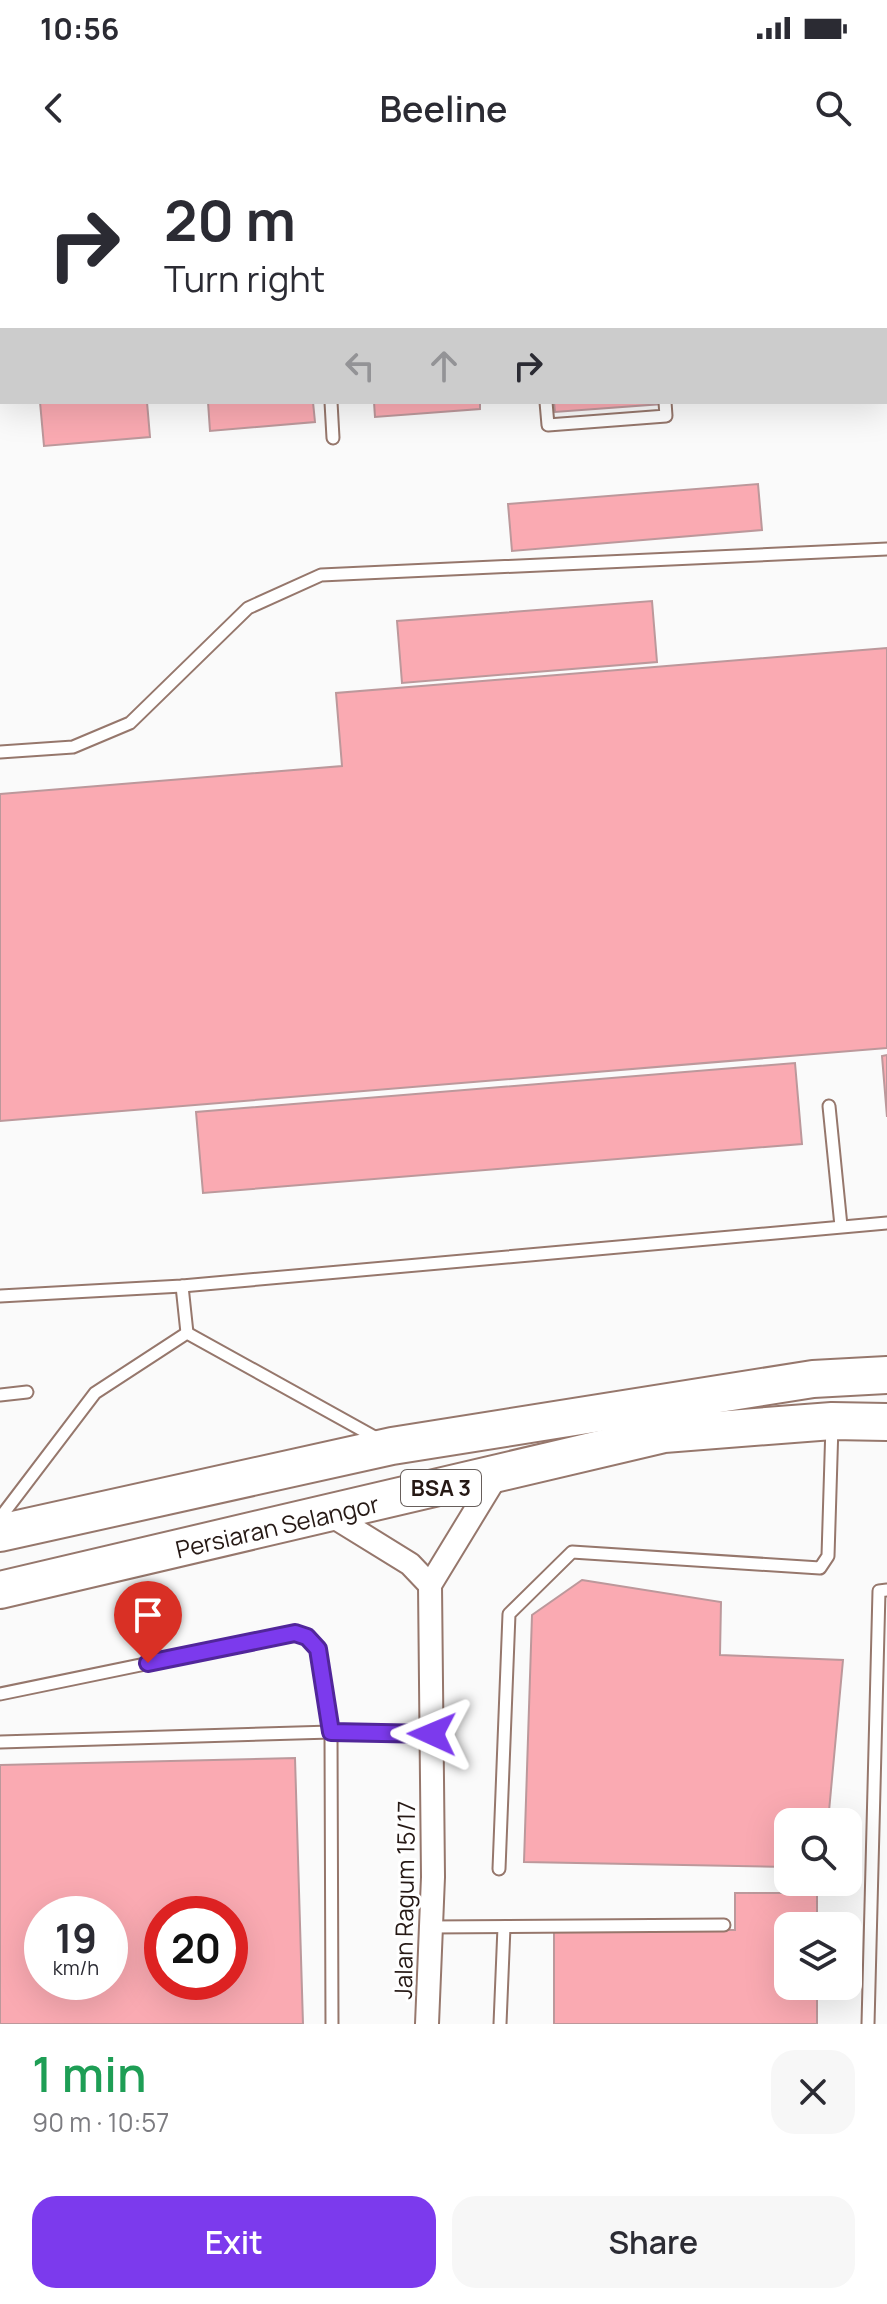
<!DOCTYPE html>
<meta charset="utf-8">
<style>
:root{--surface:#fff;--page:#f7f7f7;--text:#2b2b33;--muted:#7c7c81;--accent:#7c3aed}
body{margin:0;font-family:Manrope,sans-serif;background:var(--page);color:var(--text);height:100vh;display:flex;flex-direction:column;font-size:30px;white-space:nowrap}
*{box-sizing:border-box;margin:0}
p{font-size:26px;color:var(--muted)}
.icon{flex:none;width:44px;height:44px;fill:none;stroke:currentColor;stroke-width:2;stroke-linecap:round;stroke-linejoin:round}
.map{position:relative;height:1864px;overflow:hidden}
.side{display:flex;flex-direction:column;background:var(--surface);flex:1}
.side>*{flex:none}
.banner{position:absolute;left:0px;top:0px;width:888px;height:244px;box-shadow:0 8px 32px #0002;background:#fff;color:var(--text);overflow:hidden}
.tools{position:absolute;left:774px;top:1648px;display:grid;gap:16px}
.tools a{display:grid;place-items:center;width:88px;height:88px;border-radius:16px;background:var(--surface);box-shadow:0 8px 32px #0002;font-size:40px}
.speed{position:absolute;left:24px;top:1736px;display:flex;gap:16px;font-size:40px;font-weight:700;text-align:center}
.speed>*{display:grid;place-content:center;width:104px;height:104px;border-radius:50%;background:var(--surface);box-shadow:0 8px 32px #0002;line-height:1}
.speed small{font-size:20px;font-weight:400}
.speed .limit{border:12px solid #d22;background:#fff;color:#111}
.pin{position:absolute;display:grid;place-items:center;width:68px;height:68px;color:#fff;margin:-82px -34px;border-radius:50% 50% 50% 0;rotate:-45deg;box-shadow:0 0 8px #0007}
.pin .icon{rotate:45deg}
.me{position:absolute;width:88px;margin:-44px;rotate:271deg;stroke-linejoin:round;filter:drop-shadow(0 0 6px #0008)}
.turn{display:flex;align-items:center;gap:28px;height:168px;padding:0 32px;font-size:36px}
.turn .icon{width:104px;height:104px;stroke-width:2.5}
.turn b{display:block;font-size:56px;line-height:68px}
.lanes{display:flex;align-items:center;height:76px;padding:0 32px;background:#0003;justify-content:center;gap:40px;direction:ltr}
.lanes .off{opacity:.35}
.round{display:grid;place-items:center;flex:none;width:84px;height:84px;border-radius:24px;background:var(--page)}
.head{display:flex;align-items:center;justify-content:space-between;height:136px;padding:0 32px}
h1{font-size:48px;font-weight:600;line-height:60px;color:#1e9e55}
.cta{display:flex;gap:16px;margin-top:auto;padding:16px 32px}
.cta a{flex:1;height:92px;border-radius:24px;background:var(--accent);color:#fff;font-size:32px;font-weight:600;line-height:92px;text-align:center}
.cta a+a{background:var(--page);color:var(--text)}
.status{display:flex;justify-content:space-between;align-items:center;height:56px;padding:0 40px;background:var(--surface);direction:ltr}
.status svg{height:22px;fill:currentColor}
header{display:flex;justify-content:space-between;align-items:center;height:104px;padding:0 32px;background:var(--surface);font-size:36px;font-weight:600}
.map>svg:first-child{display:block}
.building{fill:#faaab2;stroke:#bc989b;stroke-width:2;fill-rule:evenodd}
.lines{fill:none;stroke-linecap:round;stroke-linejoin:round}
.lane-casing{stroke:#96776c;stroke-width:15}
.street-casing{stroke:#96776c;stroke-width:26}
.primary-casing{stroke:#96776c;stroke-width:40}
.lane{stroke:#fff;stroke-width:11}
.street{stroke:#fff;stroke-width:22}
.primary{stroke:#fff;stroke-width:36}
.route-casing{stroke:#51269a;stroke-width:20}
.route{stroke:#7c3aed;stroke-width:14}
.labels{text-anchor:middle;dominant-baseline:central;stroke-width:6;stroke-linejoin:round;paint-order:stroke}
.shield{fill:#fff;stroke:#675e5b;stroke-width:2}
.shield-label{font-size:22px;font-weight:bold;fill:#261915}
.street-label{font-size:24px;fill:#261915;stroke:#fff}
</style>
<div class="status"><b>10:56</b><svg viewBox="0 0 49 12"><path d="M0 12V9h3v3zM5 12V6h3v6zM10 12V3h3v9zM15 12V0h3v12zM26 1h20v11H26zM47 4h2v5h-2z"/></svg></div>
<header><svg class="icon" aria-label="back" viewBox="0 0 24 24"><path d="M15 5l-7 7 7 7"/></svg>Beeline<svg class="icon" aria-label="search" viewBox="0 0 24 24"><circle cx="10" cy="10" r="6"/><path d="M15 15l6 6"/></svg></header>
<div class="map">
<svg width="887" height="1864" viewBox="0 0 887 1864">
<rect width="100%" height="100%" fill="#fafafa"/>
<g class="building">
<polygon points="887,114 887,229 886,229 886,114"/>
<polygon points="40,242 147,242 150,277 44,286"/>
<polygon points="208,242 313,242 315,262 210,271"/>
<polygon points="374,242 480,242 480,249 375,257"/>
<polygon points="554,242 661,242 662,244 555,252"/>
<polygon points="758,324 762,370 512,391 508,344"/>
<polygon points="652,441 657,502 402,523 397,461"/>
<polygon points="887,488 887,888 0,961 0,634 342,606 336,533"/>
<polygon points="887,895 887,957 882,896"/>
<polygon points="795,903 802,984 203,1033 196,952"/>
<polygon points="582,1420 721,1442 720,1495 843,1500 828,1662 788,1662 788,1707 524,1702 532,1455"/>
<path d="M 295,1598 L 303,1864 L 0,1864 L 0,1605 ZM 42,1754 L 110,1754 L 110,1822 L 42,1822 ZM 162,1754 L 230,1754 L 230,1822 L 162,1822 Z"/>
<polygon points="735,1733 817,1733 817,1766 788,1766 788,1826 817,1826 817,1864 554,1864 554,1769 735,1770"/>
</g>
<g class="lines">
<g class="lane-casing">
<g id="lane">
<polyline points="413,0 414,2"/>
<polyline points="331,242 333,278"/>
<polyline points="546,242 548,265 666,256 665,242"/>
<polyline points="0,592 73,587 130,563 248,448 321,415 887,389"/>
<polyline points="829,946 841,1066"/>
<polyline points="182,1126 187,1173"/>
<polyline points="0,1136 182,1126 887,1063"/>
<polyline points="0,1235 27,1232"/>
<polyline points="0,1358 95,1233 187,1173 380,1280"/>
<polyline points="0,1534 295,1473 307,1477 318,1489 331,1572 332,1864"/>
<polyline points="0,1582 331,1572 432,1574"/>
<polyline points="499,1709 509,1454 572,1392 820,1408 828,1396 832,1265"/>
<polyline points="430,1767 724,1765"/>
<polyline points="500,1864 504,1767"/>
<polyline points="868,1864 879,1431 887,1430"/>
</g>
</g>
<g class="street-casing">
<g id="street">
<polyline points="170,0 172,2"/>
<polyline points="38,2 44,0"/>
<polyline points="0,14 2,14"/>
<polyline points="886,17 887,17"/>
<polyline points="329,1354 410,1404 430,1425"/>
<polyline points="427,1864 433,1717 430,1425 497,1315"/>
</g>
</g>
<g class="primary-casing">
<g id="primary">
<polyline points="0,1373 392,1286 813,1219 887,1215"/>
<polyline points="0,1430 664,1274 832,1261 887,1262"/>
</g>
</g>
<use href="#lane" class="lane"/>
<use href="#street" class="street"/>
<use href="#primary" class="primary"/>
</g>
<g class="lines">
<g class="route-casing">
<polyline id="route" points="148,1503 295,1473 307,1477 318,1489 331,1572 432,1574"/>
</g>
<use href="#route" class="route"/>
</g>
<g class="labels">
<rect class="shield" x="401" y="1310" width="80" height="36" rx="6"/>
<g class="shield-label">
<text x="441" y="1328">BSA 3</text>
</g>
<g class="street-label">
<text transform="translate(277 1366) rotate(-13)">Persiaran Selangor</text>
<text transform="translate(404 1740) rotate(-89)">Jalan Ragum 15/17</text>
</g>
</g>
</svg>
<div class="tools">
<a><svg class="icon" aria-label="search" viewBox="0 0 24 24"><circle cx="10" cy="10" r="6"/><path d="M15 15l6 6"/></svg></a>
<a><svg class="icon" aria-label="layers" viewBox="0 0 24 24"><path d="M12 4l9 5-9 5-9-5zM3 14l9 5 9-5"/></svg></a>
</div>
<div class="speed"><div>19<small>km/h</small></div><div class="limit">20</div></div>
<div class="pin" style="left:148px;top:1503px;background:#d93025"><svg class="icon" aria-label="arrive" viewBox="0 0 24 24"><path d="M6 21V4h12l-3 4 3 4H6"/></svg></div>
<svg class="me" style="left:432px;top:1574px" viewBox="-20 -20 40 40"><path d="M0-17L14 15 0 8-14 15z" fill="#7c3aed" stroke="#fff" stroke-width="4"/></svg>
<div class="banner">
<div class="turn"><svg class="icon" aria-label="right" viewBox="0 0 24 24"><path d="M7 20v-9h11M14 6l5 5-5 5"/></svg><div><b>20 m</b>Turn right</div></div>
<div class="lanes"><svg class="icon off" aria-label="left" viewBox="0 0 24 24"><path d="M17 20v-9H6M10 6l-5 5 5 5"/></svg><svg class="icon off" aria-label="ahead" viewBox="0 0 24 24"><path d="M12 20V5M6 11l6-6 6 6"/></svg><svg class="icon" aria-label="right" viewBox="0 0 24 24"><path d="M7 20v-9h11M14 6l5 5-5 5"/></svg></div>
</div>
</div>
<section class="side">
<div class="head"><div><h1>1 min</h1><p>90 m · 10:57</p></div><a class="round"><svg class="icon" aria-label="close" viewBox="0 0 24 24"><path d="M6 6l12 12M18 6L6 18"/></svg></a></div>
<div class="cta"><a>Exit</a><a>Share</a></div>
</section>
